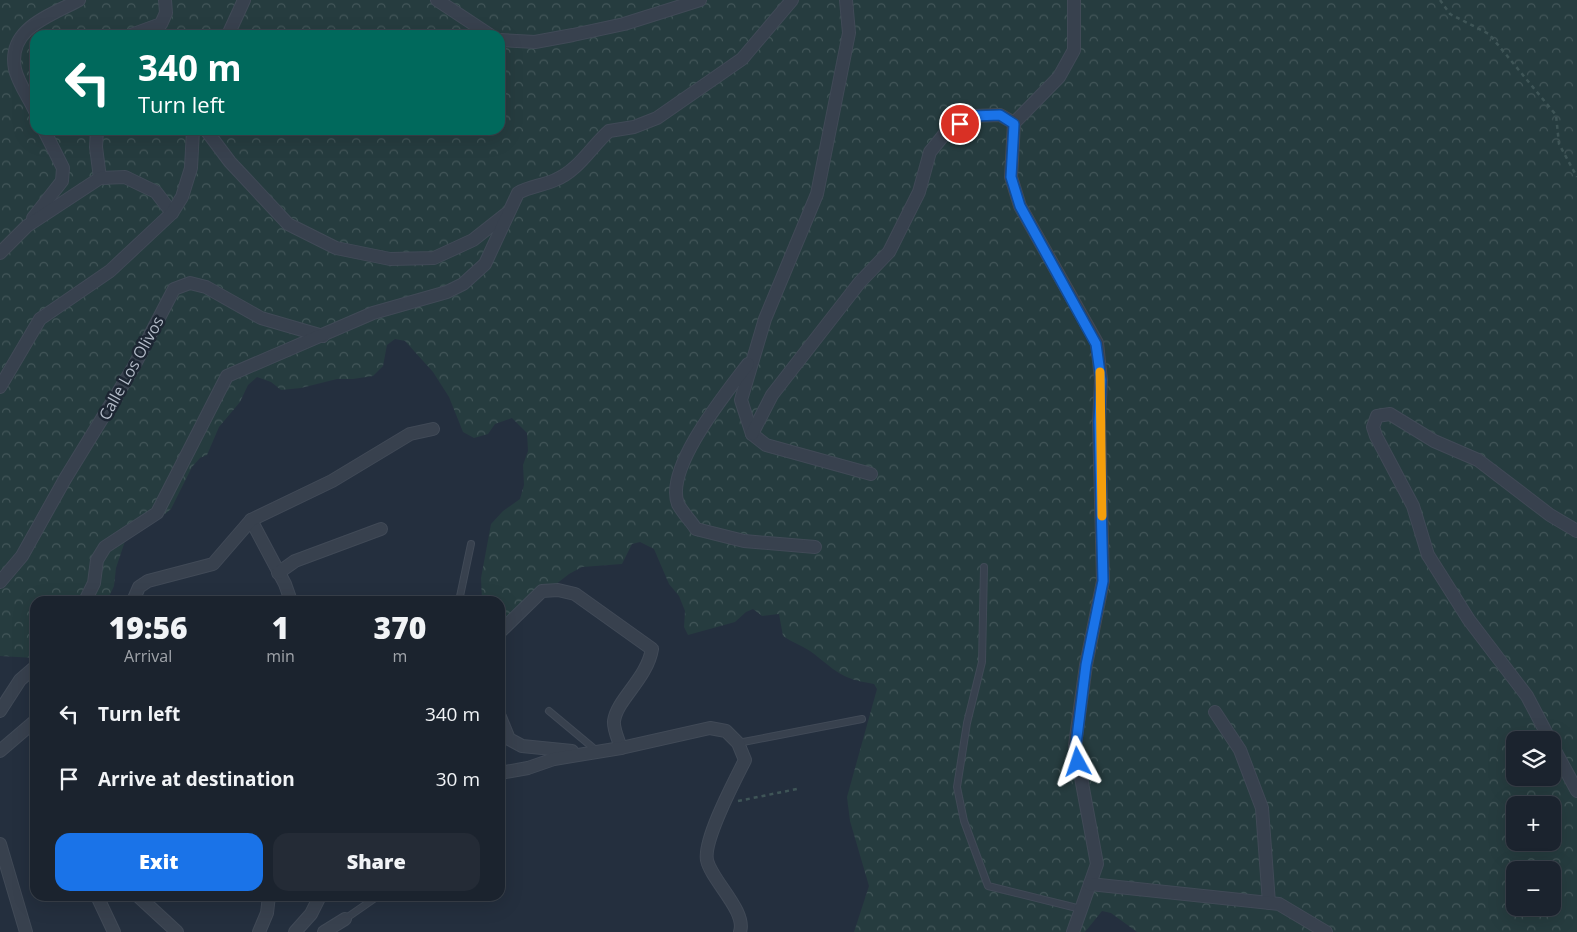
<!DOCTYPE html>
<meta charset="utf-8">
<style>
:root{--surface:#1b232e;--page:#242b36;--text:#f1f3f6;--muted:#a0a4aa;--line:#39404a;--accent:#1a73e8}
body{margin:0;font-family:"Open Sans",sans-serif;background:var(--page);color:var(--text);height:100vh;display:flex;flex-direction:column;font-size:19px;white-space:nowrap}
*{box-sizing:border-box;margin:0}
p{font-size:16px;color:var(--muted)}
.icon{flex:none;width:28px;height:28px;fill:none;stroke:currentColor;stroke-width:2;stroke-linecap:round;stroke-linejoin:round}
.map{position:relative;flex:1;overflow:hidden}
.drawer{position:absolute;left:30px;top:596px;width:475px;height:305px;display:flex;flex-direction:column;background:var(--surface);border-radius:15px;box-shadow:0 5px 20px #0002,0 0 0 1px var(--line)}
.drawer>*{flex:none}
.guide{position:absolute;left:30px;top:30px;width:475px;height:105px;border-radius:15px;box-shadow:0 5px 20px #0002,0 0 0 1px var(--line);background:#00695c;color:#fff;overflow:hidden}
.controls{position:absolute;left:1506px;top:731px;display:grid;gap:10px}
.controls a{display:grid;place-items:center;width:55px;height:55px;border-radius:10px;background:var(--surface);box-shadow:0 5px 20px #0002,0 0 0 1px var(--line);font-size:25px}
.pin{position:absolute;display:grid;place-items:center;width:42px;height:42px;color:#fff;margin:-21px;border:2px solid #fff;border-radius:50%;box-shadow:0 1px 5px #0007}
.me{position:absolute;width:55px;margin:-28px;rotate:355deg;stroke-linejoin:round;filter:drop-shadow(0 0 4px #0008)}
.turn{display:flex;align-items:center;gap:18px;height:105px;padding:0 25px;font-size:22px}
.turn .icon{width:65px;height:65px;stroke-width:2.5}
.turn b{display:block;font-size:35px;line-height:42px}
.eta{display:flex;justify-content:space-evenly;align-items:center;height:85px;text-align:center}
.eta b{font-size:30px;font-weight:800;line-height:35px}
.primary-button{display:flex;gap:10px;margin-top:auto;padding:10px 25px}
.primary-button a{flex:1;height:58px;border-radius:15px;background:var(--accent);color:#fff;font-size:20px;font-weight:800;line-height:58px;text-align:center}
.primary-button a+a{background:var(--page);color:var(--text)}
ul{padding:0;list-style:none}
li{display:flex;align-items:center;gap:15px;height:65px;padding:0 25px}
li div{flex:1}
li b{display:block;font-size:19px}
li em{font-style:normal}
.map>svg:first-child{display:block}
.park{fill:url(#park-crowns);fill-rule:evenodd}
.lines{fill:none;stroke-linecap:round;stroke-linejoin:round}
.service-casing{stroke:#414a57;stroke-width:8}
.minor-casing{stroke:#414a57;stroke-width:14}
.path{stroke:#3f5557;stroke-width:2.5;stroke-dasharray:4 4;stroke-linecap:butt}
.service{stroke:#38414e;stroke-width:6}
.minor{stroke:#38414e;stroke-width:12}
.route-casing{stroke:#114b97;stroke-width:12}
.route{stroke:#1a73e8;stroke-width:9}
.slow{stroke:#f59e0b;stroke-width:9}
.labels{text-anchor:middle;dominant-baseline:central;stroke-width:5;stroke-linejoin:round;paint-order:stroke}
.street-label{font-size:16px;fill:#b4bcc9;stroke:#1d2633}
</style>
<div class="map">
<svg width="1577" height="932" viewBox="0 0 1577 932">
<defs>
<pattern id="park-crowns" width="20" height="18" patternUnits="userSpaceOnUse" patternTransform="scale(1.25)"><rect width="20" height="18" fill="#263c3f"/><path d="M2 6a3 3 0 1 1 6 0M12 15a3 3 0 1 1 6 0" fill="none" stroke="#435659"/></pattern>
</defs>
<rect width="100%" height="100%" fill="#242f3e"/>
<path class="park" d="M 0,0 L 1577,0 L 1577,932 L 1137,932 L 1111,913 L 1102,911 L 1085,932 L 854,932 L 869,886 L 850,821 L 847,797 L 877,689 L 874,684 C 838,678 837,671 810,651 C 801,645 791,642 783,636 L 779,614 L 762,616 L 753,609 L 746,612 L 735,622 L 688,635 L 684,627 L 685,611 L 679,596 L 669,584 L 654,549 L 640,542 L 632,544 L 622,564 L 582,567 L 569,574 L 500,628 L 500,601 L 482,601 L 481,578 L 491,524 L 503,511 L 520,499 L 524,485 L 523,465 L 528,451 L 527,433 L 512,418 L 495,424 L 488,434 L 474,438 L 463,432 L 449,397 L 433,372 L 405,341 L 395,339 L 387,345 L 383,366 L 373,376 L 353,379 L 337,379 L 301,388 L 281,390 L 271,382 L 257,377 L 248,385 L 240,402 L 219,427 L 207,455 L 200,458 L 192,467 L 171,509 L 159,519 L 129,529 L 116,568 L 114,586 L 107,601 L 35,601 L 35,658 L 0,656 ZM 35,35 L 500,35 L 500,130 L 35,130 ZM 1515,740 L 1552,740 L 1552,778 L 1515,778 ZM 1515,805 L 1552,805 L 1552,842 L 1515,842 ZM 1515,870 L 1552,870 L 1552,908 L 1515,908 Z"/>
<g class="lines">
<g class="service-casing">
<g id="service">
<polyline points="984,567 982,662 967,723 957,787 964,821 988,886 1081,909"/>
<polyline points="459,601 471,544"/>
<polyline points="549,711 597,751"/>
<polyline points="738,743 862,719"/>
<polyline points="345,919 378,896"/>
</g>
</g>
<g class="minor-casing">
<g id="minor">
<polyline points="437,0 490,35"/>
<polyline points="846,0 849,33 817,194 765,319 741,400 752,434 766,445 871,474"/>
<polyline points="131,35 161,24 166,13 165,0"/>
<polyline points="228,35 244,0"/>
<polyline points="500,40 535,42 573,35 624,24 700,0"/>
<path d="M 35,111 C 29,98 18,83 15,69 C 7,28 50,16 79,0"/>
<polyline points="1014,123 1011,177 1020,206 1097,343 1101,380 1099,422 1103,581 1086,665 1075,745 1097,864 1073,932"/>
<polyline points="1014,123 1059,77 1074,50 1074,0"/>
<polyline points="97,130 96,147 100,178"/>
<polyline points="206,130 230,162 288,224 336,248 390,259 434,258 473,240 506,214"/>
<polyline points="33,218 62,181 63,168 44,130"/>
<polyline points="0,253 27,226 100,178 125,177 156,192 172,213"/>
<path d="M 748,364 C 727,392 664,468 678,504 C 682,512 691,521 696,529 L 744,541 L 815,547"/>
<polyline points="0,387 40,319 110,271 172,213 182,197 191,168 193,130"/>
<polyline points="752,434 772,395 860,282 889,252 919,192 930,152 947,131 973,116 1000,115 1014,123"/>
<polyline points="251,520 285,584 291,601"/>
<polyline points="278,573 295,561 381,529"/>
<polyline points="0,582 22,556 65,479 133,368 174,289 190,283 206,287 261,318 323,336"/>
<path d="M 85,601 L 94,583 L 97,560 L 105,547 L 157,513 L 227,376 L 373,313 L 447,292 L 463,284 L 485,264 L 518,193 C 530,186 542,186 555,180 C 578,171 591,147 609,131 L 634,127 L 657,118 L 742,59 L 792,0"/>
<polyline points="133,601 139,587 148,581 213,564 251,520 332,481 410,434 433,429"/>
<path d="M 500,632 L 542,591 L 558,590 L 575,594 L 652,649 C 647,679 617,699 614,721 C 613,729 619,741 621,748"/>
<polyline points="0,711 20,680 35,667"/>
<polyline points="1215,712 1240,750 1262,808 1269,903"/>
<polyline points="500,717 509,739 522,746 572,751"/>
<polyline points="1550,740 1527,696 1469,620 1428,555 1413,506 1376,436 1373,427 1377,416 1390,414 1434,441 1478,460 1550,515 1577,531"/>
<polyline points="1552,745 1577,791"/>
<polyline points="0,751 35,721"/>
<path d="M 500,773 L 528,768 L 554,759 L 621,748 L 710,728 L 726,731 L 738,743 L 745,760 C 735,780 703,840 707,860 C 711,880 747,911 740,932"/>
<polyline points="0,844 26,932"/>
<polyline points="1090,884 1279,904 1326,932"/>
<polyline points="97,896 114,932"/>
<polyline points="138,896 177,932"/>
<polyline points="259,932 267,913 269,896"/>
<polyline points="295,932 311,914 320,896"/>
<polyline points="324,932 345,919"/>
</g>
</g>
<g class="path">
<polyline points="1440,0 1450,14 1489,34 1556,115 1559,144 1577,177"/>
<polyline points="738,801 797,789"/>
</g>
<use href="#service" class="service"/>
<use href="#minor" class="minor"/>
</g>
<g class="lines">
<g class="route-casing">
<polyline id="route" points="960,124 973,116 1000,115 1014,124 1011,177 1020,206 1096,344 1101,380 1099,422 1103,581 1086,665 1076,745 1078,762"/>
</g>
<use href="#route" class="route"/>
<polyline class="slow" points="1100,372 1102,516"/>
</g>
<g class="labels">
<g class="street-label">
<text transform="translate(131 368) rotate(-61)">Calle Los Olivos</text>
</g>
</g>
</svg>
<div class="controls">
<a><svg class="icon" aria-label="layers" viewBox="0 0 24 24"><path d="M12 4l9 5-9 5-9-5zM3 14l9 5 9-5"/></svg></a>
<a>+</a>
<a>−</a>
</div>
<div class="pin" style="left:960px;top:124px;background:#d93025"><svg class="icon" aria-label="arrive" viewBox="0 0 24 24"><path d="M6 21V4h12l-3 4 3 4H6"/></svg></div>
<svg class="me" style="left:1078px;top:762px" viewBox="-20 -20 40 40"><path d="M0-17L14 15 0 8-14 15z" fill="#1a73e8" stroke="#fff" stroke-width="4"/></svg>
<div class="guide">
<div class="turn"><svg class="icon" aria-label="left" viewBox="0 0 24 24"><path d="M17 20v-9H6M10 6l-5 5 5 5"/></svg><div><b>340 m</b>Turn left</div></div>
</div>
<section class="drawer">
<div class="eta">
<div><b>19:56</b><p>Arrival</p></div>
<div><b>1</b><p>min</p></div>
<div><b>370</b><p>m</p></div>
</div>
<ul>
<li><svg class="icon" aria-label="left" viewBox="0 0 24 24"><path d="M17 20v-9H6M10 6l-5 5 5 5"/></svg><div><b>Turn left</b></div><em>340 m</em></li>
<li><svg class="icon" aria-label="arrive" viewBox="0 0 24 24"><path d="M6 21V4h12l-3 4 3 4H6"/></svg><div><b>Arrive at destination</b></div><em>30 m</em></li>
</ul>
<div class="primary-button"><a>Exit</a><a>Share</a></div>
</section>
</div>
